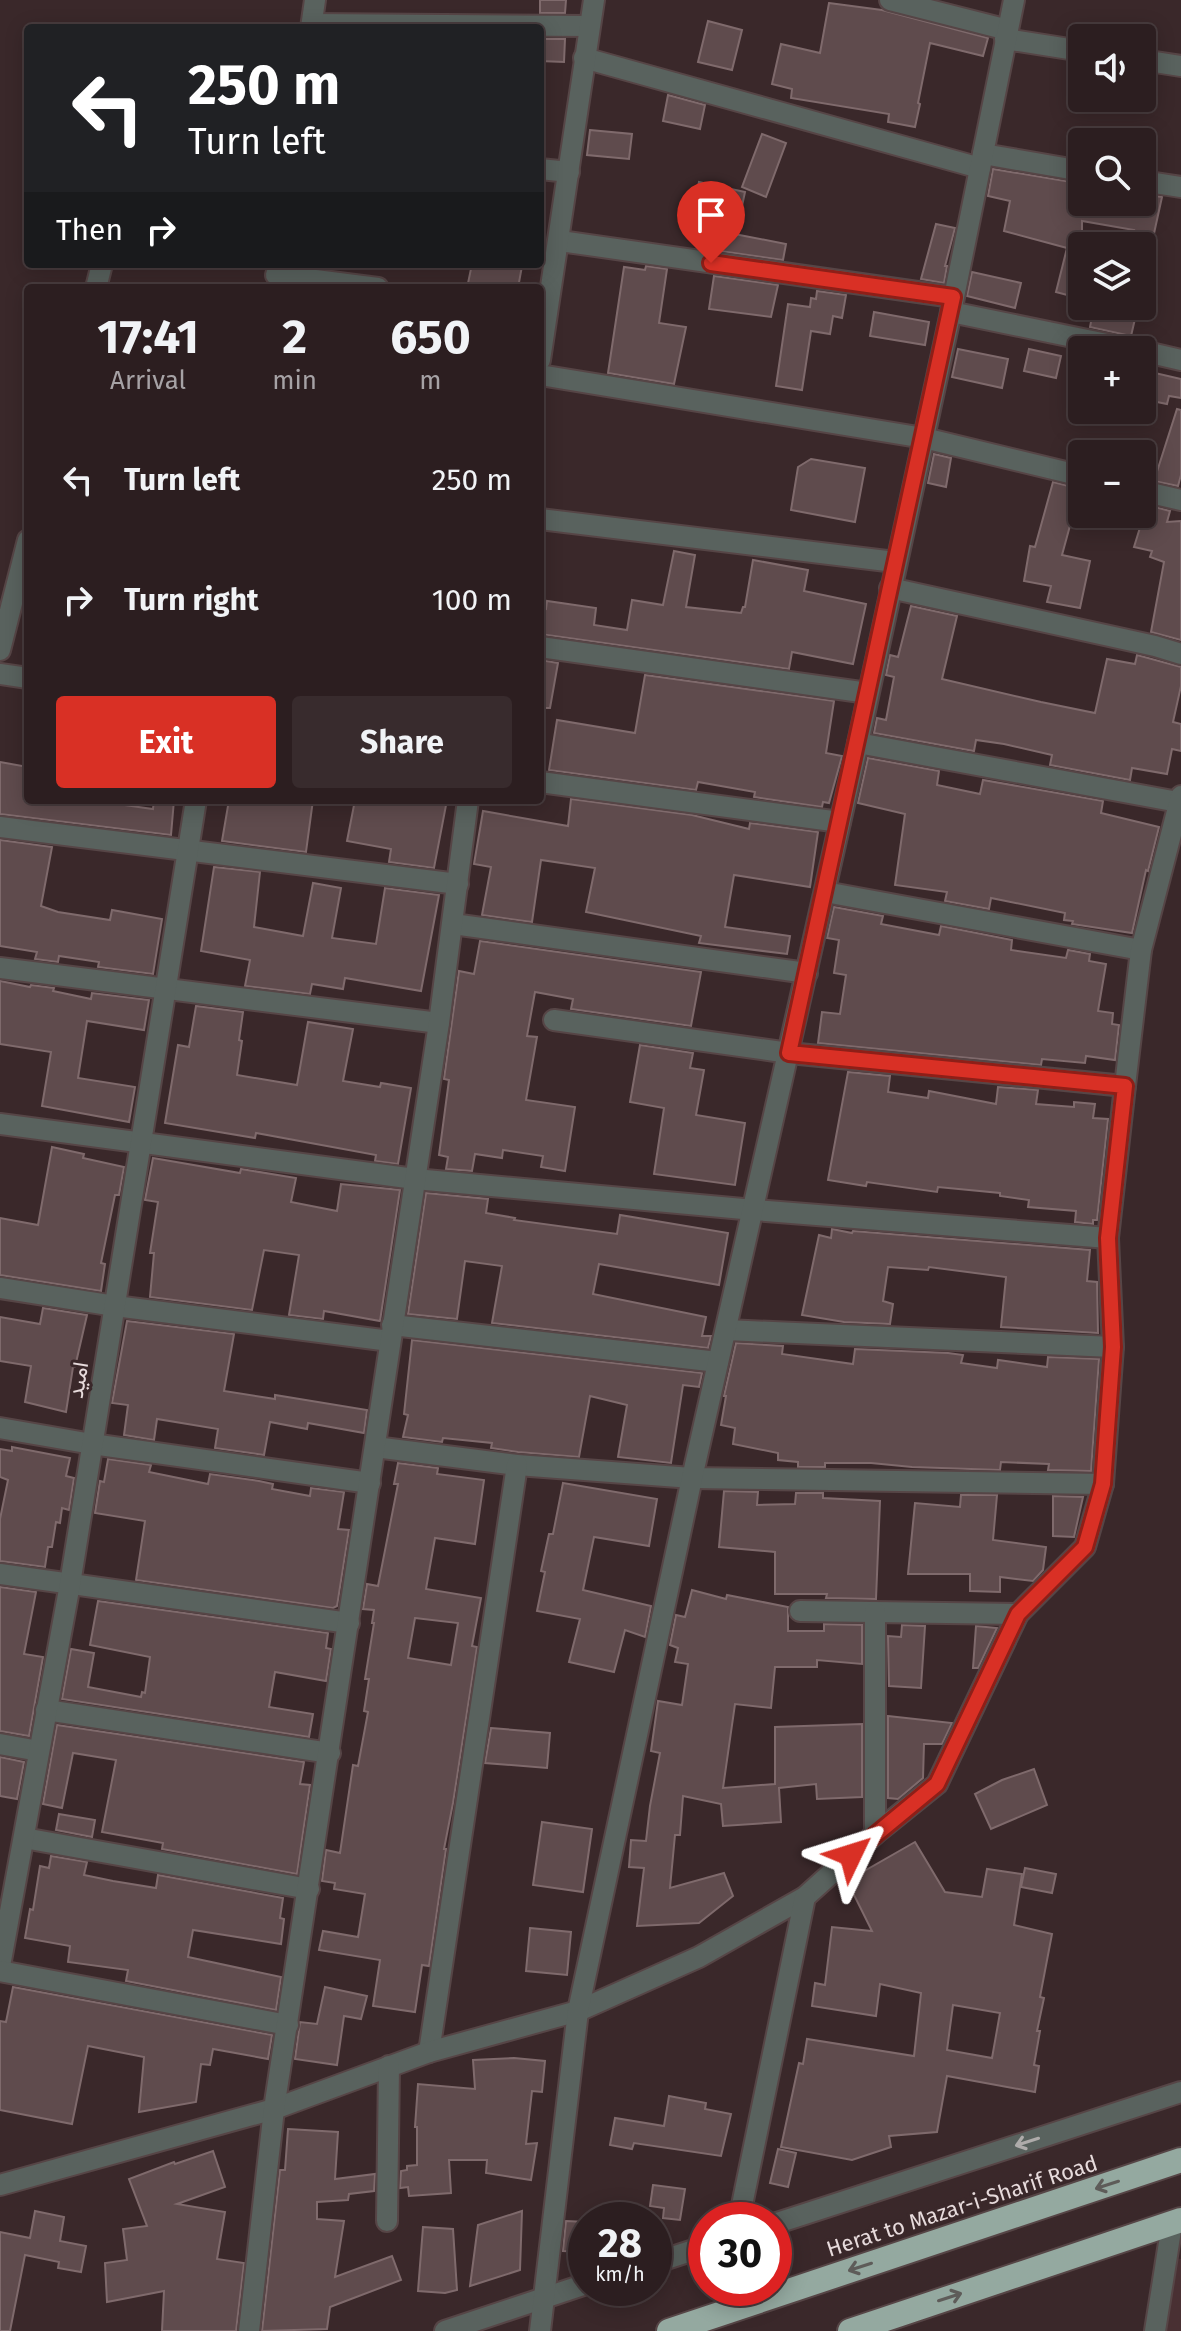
<!DOCTYPE html>
<meta charset="utf-8">
<style>
:root{--surface:#2c1e20;--page:#382b2d;--text:#f1f3f6;--muted:#a6a2a5;--line:#483c3e;--accent:#d93025}
body{margin:0;font-family:"Fira Sans",Vazirmatn,sans-serif;background:var(--page);color:var(--text);height:100vh;display:flex;flex-direction:column;font-size:30px;white-space:nowrap}
*{box-sizing:border-box;margin:0}
p{font-size:26px;color:var(--muted)}
.icon{flex:none;width:44px;height:44px;fill:none;stroke:currentColor;stroke-width:2;stroke-linecap:round;stroke-linejoin:round}
.map{position:relative;flex:1;overflow:hidden}
.sheet{position:absolute;left:24px;top:284px;width:520px;height:520px;display:flex;flex-direction:column;background:var(--surface);border-radius:8px;box-shadow:0 4px 20px #0003,0 0 0 2px var(--line)}
.sheet>*{flex:none}
.hud{position:absolute;left:24px;top:24px;width:520px;height:244px;border-radius:8px;box-shadow:0 4px 20px #0003,0 0 0 2px var(--line);background:#202124;color:#fff;overflow:hidden}
.tools{position:absolute;left:1068px;top:24px;display:grid;gap:16px}
.tools a{display:grid;place-items:center;width:88px;height:88px;border-radius:8px;background:var(--surface);box-shadow:0 4px 20px #0003,0 0 0 2px var(--line);font-size:40px}
.speed{position:absolute;left:568px;top:2202px;display:flex;gap:16px;font-size:40px;font-weight:700;text-align:center}
.speed>*{display:grid;place-content:center;width:104px;height:104px;border-radius:50%;background:var(--surface);box-shadow:0 4px 20px #0003,0 0 0 2px var(--line);line-height:1}
.speed small{font-size:20px;font-weight:400}
.speed .limit{border:12px solid #d22;background:#fff;color:#111}
.pin{position:absolute;display:grid;place-items:center;width:68px;height:68px;color:#fff;margin:-82px -34px;border-radius:50% 50% 50% 0;rotate:-45deg;box-shadow:0 0 8px #0007}
.pin .icon{rotate:45deg}
.me{position:absolute;width:88px;margin:-44px;rotate:49deg;stroke-linejoin:round;filter:drop-shadow(0 0 6px #0008)}
.turn{display:flex;align-items:center;gap:28px;height:168px;padding:0 32px;font-size:36px}
.turn .icon{width:104px;height:104px;stroke-width:2.5}
.turn b{display:block;font-size:56px;line-height:68px}
.then{display:flex;align-items:center;height:76px;padding:0 32px;background:#0003;gap:16px;font-size:30px}
.eta{display:flex;justify-content:space-evenly;align-items:center;height:136px;text-align:center}
.eta b{font-size:48px;font-weight:700;line-height:56px}
.primary-button{display:flex;gap:16px;margin-top:auto;padding:16px 32px}
.primary-button a{flex:1;height:92px;border-radius:8px;background:var(--accent);color:#fff;font-size:32px;font-weight:700;line-height:92px;text-align:center}
.primary-button a+a{background:var(--page);color:var(--text)}
ul{padding:0;list-style:none}
li{display:flex;align-items:center;gap:24px;height:120px;padding:0 32px}
li div{flex:1}
li b{display:block;font-size:30px}
li em{font-style:normal}
.map>svg:first-child{display:block}
.built{fill:#493033}
.building{fill:#5f4b4d;stroke:#7f6a6c;stroke-width:2;fill-rule:evenodd}
.lines{fill:none;stroke-linecap:round;stroke-linejoin:round}
.minor-casing{stroke:#564546;stroke-width:24}
.highway-casing{stroke:#564546;stroke-width:28}
.minor{stroke:#59625e;stroke-width:20}
.highway{stroke:#94a9a0;stroke-width:24}
.oneway{stroke:#aeabaa}
.oneway2{stroke:#5e5c59}
.route-casing{stroke:#8d1f18;stroke-width:20}
.route{stroke:#d93025;stroke-width:14}
.labels{text-anchor:middle;dominant-baseline:central;stroke-width:6;stroke-linejoin:round;paint-order:stroke}
.street-label{font-size:22px;fill:#e7dbdc;stroke:#3a282a}
</style>
<div class="map">
<svg width="1181" height="2331" viewBox="0 0 1181 2331">
<rect width="100%" height="100%" fill="#3a282a"/>
<polygon class="built" points="1174,2258 1181,2259 1181,2331 1160,2331"/>
<g class="building">
<polygon points="540,0 566,0 565,13 540,13"/>
<polygon points="829,3 882,10 988,38 983,56 930,43 918,103 920,104 915,127 888,122 889,114 791,98 792,89 772,84 781,44 820,53"/>
<polygon points="708,21 742,30 732,70 698,62"/>
<polygon points="540,39 565,39 564,62 540,61"/>
<polygon points="668,95 705,105 700,129 663,121"/>
<polygon points="590,130 632,134 629,159 587,155"/>
<polygon points="762,134 786,143 766,197 742,187"/>
<polygon points="993,169 1071,182 1069,193 1082,195 1082,202 1113,202 1139,207 1142,202 1142,194 1162,197 1153,238 1133,233 1134,230 1082,221 1082,299 1056,292 1067,248 1004,231 1010,201 988,196"/>
<polygon points="699,182 745,192 736,234 690,224"/>
<polygon points="936,224 955,228 945,266 947,266 944,283 921,279"/>
<polygon points="724,232 786,244 783,260 720,251"/>
<polygon points="472,264 522,266 518,288 467,288"/>
<polygon points="646,266 667,269 659,323 686,327 674,384 608,373 624,267 645,270"/>
<polygon points="972,272 1021,283 1015,308 967,296"/>
<polygon points="714,276 778,285 771,317 709,309"/>
<polygon points="817,291 846,295 842,318 833,316 830,334 811,331 802,390 776,386 788,304 810,307 811,298 816,299"/>
<polygon points="1094,306 1138,306 1131,336 1090,327"/>
<polygon points="874,312 929,322 925,345 870,336"/>
<polygon points="958,349 1008,359 1002,388 952,377"/>
<polygon points="1029,349 1061,356 1056,378 1024,371"/>
<polygon points="1142,370 1181,379 1181,398 1169,396 1167,404 1142,399"/>
<polygon points="1177,409 1181,410 1181,475 1178,486 1154,481"/>
<polygon points="934,454 951,458 946,487 928,483"/>
<polygon points="811,459 865,468 855,522 791,510 798,467"/>
<polygon points="1053,482 1080,489 1062,555 1090,561 1080,608 1047,602 1051,586 1024,581 1030,546 1035,547"/>
<polygon points="1147,505 1170,511 1167,522 1181,521 1181,640 1151,632 1164,562 1150,557 1152,551 1134,547"/>
<polygon points="674,551 695,555 686,607 741,613 743,607 745,607 753,560 808,570 804,591 866,604 853,664 792,652 789,669 540,634 540,607 546,609 547,601 596,608 594,625 627,630 632,600 663,605"/>
<polygon points="911,606 957,616 942,679 1041,702 1095,713 1107,659 1135,664 1137,655 1181,667 1181,686 1173,722 1181,724 1181,751 1172,749 1167,774 1132,768 1130,780 1050,765 1052,755 1004,744 976,740 974,751 874,733 877,718 886,720 894,677 886,675 890,655 898,657"/>
<polygon points="540,660 558,663 550,708 540,708"/>
<polygon points="645,675 834,701 826,753 842,756 829,803 823,802 822,807 754,797 755,792 698,782 696,790 549,770 557,720 635,733"/>
<polygon points="868,758 939,771 937,785 980,794 983,780 1103,801 1101,813 1159,827 1148,871 1146,870 1132,933 1072,924 1073,921 1064,920 1065,913 991,898 989,909 945,901 947,892 895,885 905,814 858,803"/>
<polygon points="0,762 28,767 24,800 118,800 117,804 153,809 154,800 174,800 171,835 0,814"/>
<polygon points="571,799 692,815 749,829 750,823 818,832 810,887 734,875 725,927 790,936 787,954 699,943 701,936 586,912 595,868 541,860 532,922 482,915 491,867 474,864 483,811 568,826"/>
<polygon points="229,800 313,800 306,852 222,841"/>
<polygon points="355,800 447,800 434,868 389,862 391,849 347,841"/>
<polygon points="0,840 52,847 41,906 58,912 110,920 112,910 162,919 153,974 98,967 99,962 59,956 58,962 35,959 37,952 0,946"/>
<polygon points="214,867 260,872 254,927 303,936 313,883 341,888 332,938 376,944 385,888 439,895 421,991 345,978 343,989 312,984 310,994 245,986 250,960 201,951"/>
<polygon points="834,907 883,916 881,924 939,935 941,926 1012,940 1011,950 1066,958 1068,950 1090,954 1089,961 1106,964 1098,1011 1113,1013 1112,1024 1119,1025 1115,1060 1086,1056 1085,1063 1042,1059 1041,1065 818,1043 822,1012 840,1014 846,975 834,973 839,940 827,938"/>
<polygon points="480,941 701,972 691,1026 571,1009 573,999 535,992 527,1036 537,1037 526,1100 575,1107 565,1171 541,1167 543,1156 503,1150 502,1158 475,1154 472,1171 446,1169 448,1157 439,1155 449,1080 444,1079 459,971 474,974"/>
<polygon points="0,981 30,987 31,985 54,988 53,991 91,999 92,993 149,1000 144,1030 87,1021 78,1078 135,1087 129,1122 42,1106 51,1052 0,1044"/>
<polygon points="196,1006 243,1012 239,1040 242,1041 237,1075 297,1085 308,1022 353,1029 343,1081 380,1087 381,1083 411,1088 398,1164 375,1161 376,1155 256,1133 255,1138 165,1123 178,1045 189,1047"/>
<polygon points="640,1045 693,1053 690,1068 704,1070 696,1115 745,1123 735,1185 654,1174 664,1108 630,1102"/>
<polygon points="848,1072 890,1076 888,1092 928,1098 929,1091 996,1104 998,1087 1038,1090 1036,1104 1074,1107 1074,1102 1095,1104 1093,1118 1108,1119 1097,1220 1093,1220 1093,1224 1075,1222 1076,1211 1028,1207 1029,1200 1000,1196 1000,1193 938,1187 937,1192 867,1182 866,1186 828,1180"/>
<polygon points="52,1147 84,1154 83,1158 124,1167 119,1195 115,1195 101,1263 105,1264 101,1291 0,1275 0,1218 38,1225"/>
<polygon points="153,1158 240,1173 241,1169 296,1178 291,1202 337,1211 341,1184 400,1190 380,1321 324,1311 323,1319 289,1315 299,1255 264,1250 252,1310 150,1297 154,1253 150,1253 158,1202 145,1200"/>
<polygon points="426,1193 488,1199 486,1213 515,1218 514,1220 617,1234 620,1215 728,1233 719,1285 599,1264 593,1294 706,1317 702,1336 711,1336 708,1348 492,1323 502,1266 465,1261 457,1319 408,1314"/>
<polygon points="832,1229 852,1233 853,1231 1090,1250 1087,1281 1097,1282 1098,1333 1001,1327 1006,1277 929,1267 928,1270 888,1267 883,1301 893,1304 890,1324 844,1322 802,1315 819,1235 831,1238"/>
<polygon points="43,1308 87,1315 75,1367 73,1367 66,1412 25,1402 31,1366 0,1361 0,1317 40,1324"/>
<polygon points="127,1321 234,1334 224,1391 275,1399 275,1395 367,1410 364,1433 308,1423 307,1429 270,1422 264,1455 215,1448 218,1429 157,1419 154,1440 124,1435 128,1405 112,1403"/>
<polygon points="412,1340 702,1373 699,1387 683,1385 671,1463 618,1457 627,1405 590,1396 579,1457 518,1452 491,1448 492,1443 443,1438 442,1442 403,1437 408,1415 404,1414"/>
<polygon points="736,1343 783,1346 782,1354 853,1364 855,1349 948,1353 963,1355 961,1363 997,1368 998,1360 1047,1367 1048,1357 1099,1359 1091,1471 1048,1470 1049,1464 1001,1462 1000,1470 912,1467 871,1463 825,1463 825,1467 798,1467 798,1462 778,1460 778,1453 733,1444 735,1428 721,1425 726,1396 724,1396"/>
<polygon points="12,1447 70,1458 66,1476 74,1478 69,1510 62,1508 60,1523 56,1522 52,1547 48,1547 45,1567 0,1561 0,1519 8,1480 0,1477 0,1449 12,1451"/>
<polygon points="108,1459 151,1465 149,1472 208,1484 210,1474 259,1481 273,1484 272,1489 310,1496 311,1488 344,1492 338,1529 349,1530 337,1606 333,1608 136,1580 145,1521 95,1513 100,1481 104,1482"/>
<path d="M 398,1463 L 438,1468 L 437,1474 L 484,1480 L 475,1544 L 435,1538 L 426,1589 L 481,1598 L 472,1646 L 477,1647 L 453,1803 L 444,1849 L 446,1849 L 429,1966 L 422,1965 L 415,2012 L 373,2006 L 380,1960 L 319,1950 L 323,1931 L 358,1937 L 365,1894 L 334,1889 L 335,1883 L 322,1881 L 326,1850 L 340,1853 L 353,1765 L 358,1766 L 368,1712 L 364,1711 L 369,1679 L 365,1679 L 374,1623 L 372,1623 L 374,1610 L 363,1609 L 367,1584 L 378,1586 L 398,1484 L 394,1484 ZM 415,1618 L 458,1623 L 451,1665 L 408,1658 Z"/>
<polygon points="563,1483 657,1499 649,1546 594,1537 583,1590 651,1606 645,1637 625,1630 614,1672 569,1662 580,1619 537,1611 545,1572 541,1571 549,1534 553,1534"/>
<polygon points="724,1491 758,1492 757,1505 795,1504 796,1493 823,1493 823,1498 880,1501 876,1599 826,1598 827,1594 775,1594 775,1552 719,1547"/>
<polygon points="961,1495 997,1495 993,1540 1046,1547 1043,1570 1033,1581 1000,1577 1000,1592 970,1591 970,1574 908,1574 915,1503 960,1507"/>
<polygon points="1053,1496 1083,1497 1074,1537 1053,1536"/>
<polygon points="0,1587 36,1592 24,1654 43,1657 29,1736 0,1731"/>
<polygon points="692,1590 726,1599 727,1595 788,1607 788,1631 824,1631 824,1624 862,1625 862,1664 817,1660 817,1667 775,1667 771,1708 735,1704 723,1788 775,1784 775,1727 862,1724 862,1797 817,1799 816,1784 779,1788 781,1822 723,1826 721,1804 683,1796 680,1835 675,1835 670,1888 724,1873 733,1896 699,1923 637,1926 644,1868 629,1867 631,1840 646,1841 650,1806 660,1753 651,1751 658,1701 682,1705 688,1664 675,1662 678,1648 670,1645 676,1615 685,1617"/>
<polygon points="98,1601 328,1633 326,1648 331,1649 326,1681 275,1672 269,1707 313,1714 309,1737 62,1699 71,1649 94,1653 88,1687 141,1697 142,1692 145,1693 150,1657 90,1645"/>
<polygon points="902,1625 925,1626 921,1688 889,1686 888,1636 901,1637"/>
<polygon points="976,1626 997,1628 978,1668 973,1668"/>
<polygon points="888,1716 952,1723 942,1744 924,1744 923,1778 898,1799 888,1798"/>
<polygon points="57,1725 304,1762 300,1784 310,1785 297,1874 162,1849 163,1843 102,1832 116,1760 73,1753 62,1808 43,1804"/>
<polygon points="491,1728 550,1733 547,1768 485,1763"/>
<polygon points="0,1757 24,1762 17,1799 0,1796"/>
<polygon points="1034,1769 1047,1805 991,1829 975,1794 1002,1780"/>
<polygon points="59,1814 95,1820 92,1837 56,1830"/>
<polygon points="542,1822 592,1829 583,1892 533,1885"/>
<path d="M 915,1842 L 945,1892 L 982,1897 L 987,1869 L 1022,1874 L 1014,1925 L 1052,1934 L 1040,1997 L 1044,1998 L 1037,2031 L 1040,2031 L 1034,2065 L 1039,2066 L 1035,2092 L 947,2076 L 937,2132 L 889,2136 L 891,2147 L 852,2160 L 781,2147 L 799,2063 L 803,2064 L 807,2039 L 914,2056 L 921,1993 L 880,1984 L 876,2016 L 812,2006 L 815,1983 L 825,1985 L 832,1927 L 872,1931 L 847,1881 ZM 953,2005 L 1000,2013 L 992,2058 L 947,2050 Z"/>
<polygon points="51,1856 87,1862 84,1875 113,1881 156,1888 158,1875 283,1898 280,1918 284,1919 281,1944 193,1930 188,1957 281,1977 276,2010 126,1981 128,1970 68,1962 70,1946 25,1938 30,1909 33,1910 40,1866 49,1868"/>
<polygon points="1025,1868 1056,1874 1052,1893 1021,1887"/>
<polygon points="530,1928 571,1932 567,1975 526,1971"/>
<polygon points="13,1987 272,2035 268,2059 213,2049 210,2065 201,2064 196,2102 139,2112 144,2057 88,2046 72,2124 0,2110 0,2021 6,2022"/>
<polygon points="325,1987 367,1996 361,2019 344,2016 337,2065 295,2059 300,2022 317,2024"/>
<polygon points="514,2058 545,2061 542,2092 532,2091 526,2144 537,2143 531,2180 486,2173 487,2160 449,2160 451,2193 409,2196 408,2187 400,2188 401,2171 407,2170 407,2166 417,2165 417,2127 415,2127 418,2084 475,2089 473,2060"/>
<polygon points="669,2096 706,2103 705,2109 731,2114 721,2156 634,2143 632,2149 610,2145 615,2118 664,2126"/>
<polygon points="288,2129 338,2132 335,2179 375,2174 374,2191 349,2194 348,2200 317,2202 317,2219 344,2221 335,2277 392,2256 401,2280 330,2307 327,2329 262,2331 280,2170 285,2170"/>
<polygon points="778,2149 796,2153 788,2187 770,2183"/>
<polygon points="213,2151 225,2187 177,2204 225,2212 217,2259 244,2263 236,2331 162,2331 164,2291 107,2302 105,2263 127,2260 123,2229 147,2226 129,2179 174,2162 175,2164"/>
<polygon points="653,2185 685,2189 680,2220 663,2218 664,2208 650,2206"/>
<polygon points="35,2211 64,2217 60,2241 86,2246 81,2272 58,2268 59,2262 25,2255 10,2331 0,2331 0,2232 30,2238"/>
<polygon points="522,2211 520,2270 470,2286 478,2225"/>
<polygon points="566,2221 586,2222 586,2252 563,2251"/>
<polygon points="423,2227 453,2229 457,2290 445,2293 418,2291"/>
</g>
<g class="lines">
<g class="minor-casing">
<g id="minor">
<polyline points="890,0 1008,30"/>
<polyline points="312,24 589,26"/>
<polyline points="311,28 315,0"/>
<polyline points="1005,39 1082,51"/>
<polyline points="584,58 980,168"/>
<polyline points="1142,60 1181,66"/>
<polyline points="983,154 1082,171"/>
<polyline points="540,169 569,172"/>
<polyline points="1142,181 1181,187"/>
<polyline points="560,241 953,297"/>
<polyline points="276,275 378,288"/>
<polyline points="96,288 102,264"/>
<polyline points="951,312 1136,350"/>
<polyline points="1142,351 1181,360"/>
<polyline points="540,360 594,0"/>
<polyline points="540,375 924,438 1082,476"/>
<polyline points="1142,491 1181,500"/>
<polyline points="540,519 895,562"/>
<polyline points="890,588 1155,646 1181,654"/>
<polyline points="540,647 868,693"/>
<polyline points="0,650 28,540"/>
<polyline points="0,674 28,678"/>
<polyline points="858,743 1178,802"/>
<polyline points="540,782 840,822"/>
<polyline points="0,827 458,884"/>
<polyline points="825,892 1141,950"/>
<polyline points="453,924 807,973"/>
<polyline points="0,968 439,1023"/>
<polyline points="554,1020 789,1053 1125,1086"/>
<polyline points="0,1124 415,1179 754,1210 1108,1238"/>
<polyline points="0,1288 115,1306 390,1341"/>
<polyline points="392,1325 718,1362"/>
<polyline points="726,1330 1113,1347"/>
<polyline points="0,1428 92,1444 370,1483"/>
<polyline points="375,1447 517,1465 692,1478 1103,1484"/>
<polyline points="0,1574 349,1623"/>
<polyline points="800,1611 1018,1614"/>
<polyline points="46,1710 330,1753"/>
<polyline points="0,1744 39,1751"/>
<polyline points="875,1834 875,1612"/>
<polyline points="24,1838 309,1889"/>
<polyline points="0,1966 70,1584 196,800"/>
<polyline points="0,1971 288,2025"/>
<polyline points="429,2052 517,1465"/>
<polyline points="0,2185 274,2109 429,2052 578,2011 699,1957 805,1897 875,1834 937,1784 1018,1614 1085,1547 1103,1484 1113,1347 1108,1238 1125,1086 1141,950 1181,796"/>
<polyline points="739,2220 805,1897"/>
<polyline points="387,2221 389,2066"/>
<polyline points="774,2224 1181,2092"/>
<polyline points="654,2263 706,2246"/>
<polyline points="249,2331 274,2109 439,1023 468,800"/>
<polyline points="445,2331 586,2284"/>
<polyline points="540,2331 578,2011 692,1478 858,743 951,312 1014,0"/>
<polyline points="1155,2331 1172,2224"/>
</g>
</g>
<g class="highway-casing">
<g id="highway">
<polyline points="669,2331 1181,2160"/>
<polyline points="850,2331 1181,2220"/>
</g>
</g>
<use href="#minor" class="minor"/>
<use href="#highway" class="highway"/>
</g>
<defs><path id="oneway-shaft" d="M-6 0H5M1.5-3L5.5 0L1.5 3" fill="none" stroke-width="1.6" stroke-linecap="round" stroke-linejoin="round" transform="scale(2)"/></defs>
<use class="oneway" href="#oneway-shaft" transform="translate(1027 2142) rotate(162)"/>
<g class="oneway2">
<use href="#oneway-shaft" transform="translate(1107 2185) rotate(162)"/>
<use href="#oneway-shaft" transform="translate(860 2267) rotate(162)"/>
<use href="#oneway-shaft" transform="translate(950 2297) rotate(-18)"/>
</g>
<g class="lines">
<g class="route-casing">
<polyline id="route" points="711,263 953,297 789,1053 1125,1086 1108,1238 1113,1347 1103,1484 1085,1547 1018,1614 937,1784 851,1855"/>
</g>
<use href="#route" class="route"/>
</g>
<g class="labels">
<g class="street-label">
<text transform="translate(78 1380) rotate(-81)">امید</text>
<text transform="translate(962 2206) rotate(-18)">Herat to Mazar-i-Sharif Road</text>
</g>
</g>
</svg>
<div class="tools">
<a><svg class="icon" aria-label="sound" viewBox="0 0 24 24"><path d="M4 9h4l5-4v14l-5-4H4zM17 9q2 3 0 6"/></svg></a>
<a><svg class="icon" aria-label="search" viewBox="0 0 24 24"><circle cx="10" cy="10" r="6"/><path d="M15 15l6 6"/></svg></a>
<a><svg class="icon" aria-label="layers" viewBox="0 0 24 24"><path d="M12 4l9 5-9 5-9-5zM3 14l9 5 9-5"/></svg></a>
<a>+</a>
<a>−</a>
</div>
<div class="speed"><div>28<small>km/h</small></div><div class="limit">30</div></div>
<div class="pin" style="left:711px;top:263px;background:#d93025"><svg class="icon" aria-label="arrive" viewBox="0 0 24 24"><path d="M6 21V4h12l-3 4 3 4H6"/></svg></div>
<svg class="me" style="left:851px;top:1855px" viewBox="-20 -20 40 40"><path d="M0-17L14 15 0 8-14 15z" fill="#d93025" stroke="#fff" stroke-width="4"/></svg>
<div class="hud">
<div class="turn"><svg class="icon" aria-label="left" viewBox="0 0 24 24"><path d="M17 20v-9H6M10 6l-5 5 5 5"/></svg><div><b>250 m</b>Turn left</div></div>
<div class="then">Then<svg class="icon" aria-label="right" viewBox="0 0 24 24"><path d="M7 20v-9h11M14 6l5 5-5 5"/></svg></div>
</div>
<section class="sheet">
<div class="eta">
<div><b>17:41</b><p>Arrival</p></div>
<div><b>2</b><p>min</p></div>
<div><b>650</b><p>m</p></div>
</div>
<ul>
<li><svg class="icon" aria-label="left" viewBox="0 0 24 24"><path d="M17 20v-9H6M10 6l-5 5 5 5"/></svg><div><b>Turn left</b></div><em>250 m</em></li>
<li><svg class="icon" aria-label="right" viewBox="0 0 24 24"><path d="M7 20v-9h11M14 6l5 5-5 5"/></svg><div><b>Turn right</b></div><em>100 m</em></li>
</ul>
<div class="primary-button"><a>Exit</a><a>Share</a></div>
</section>
</div>
